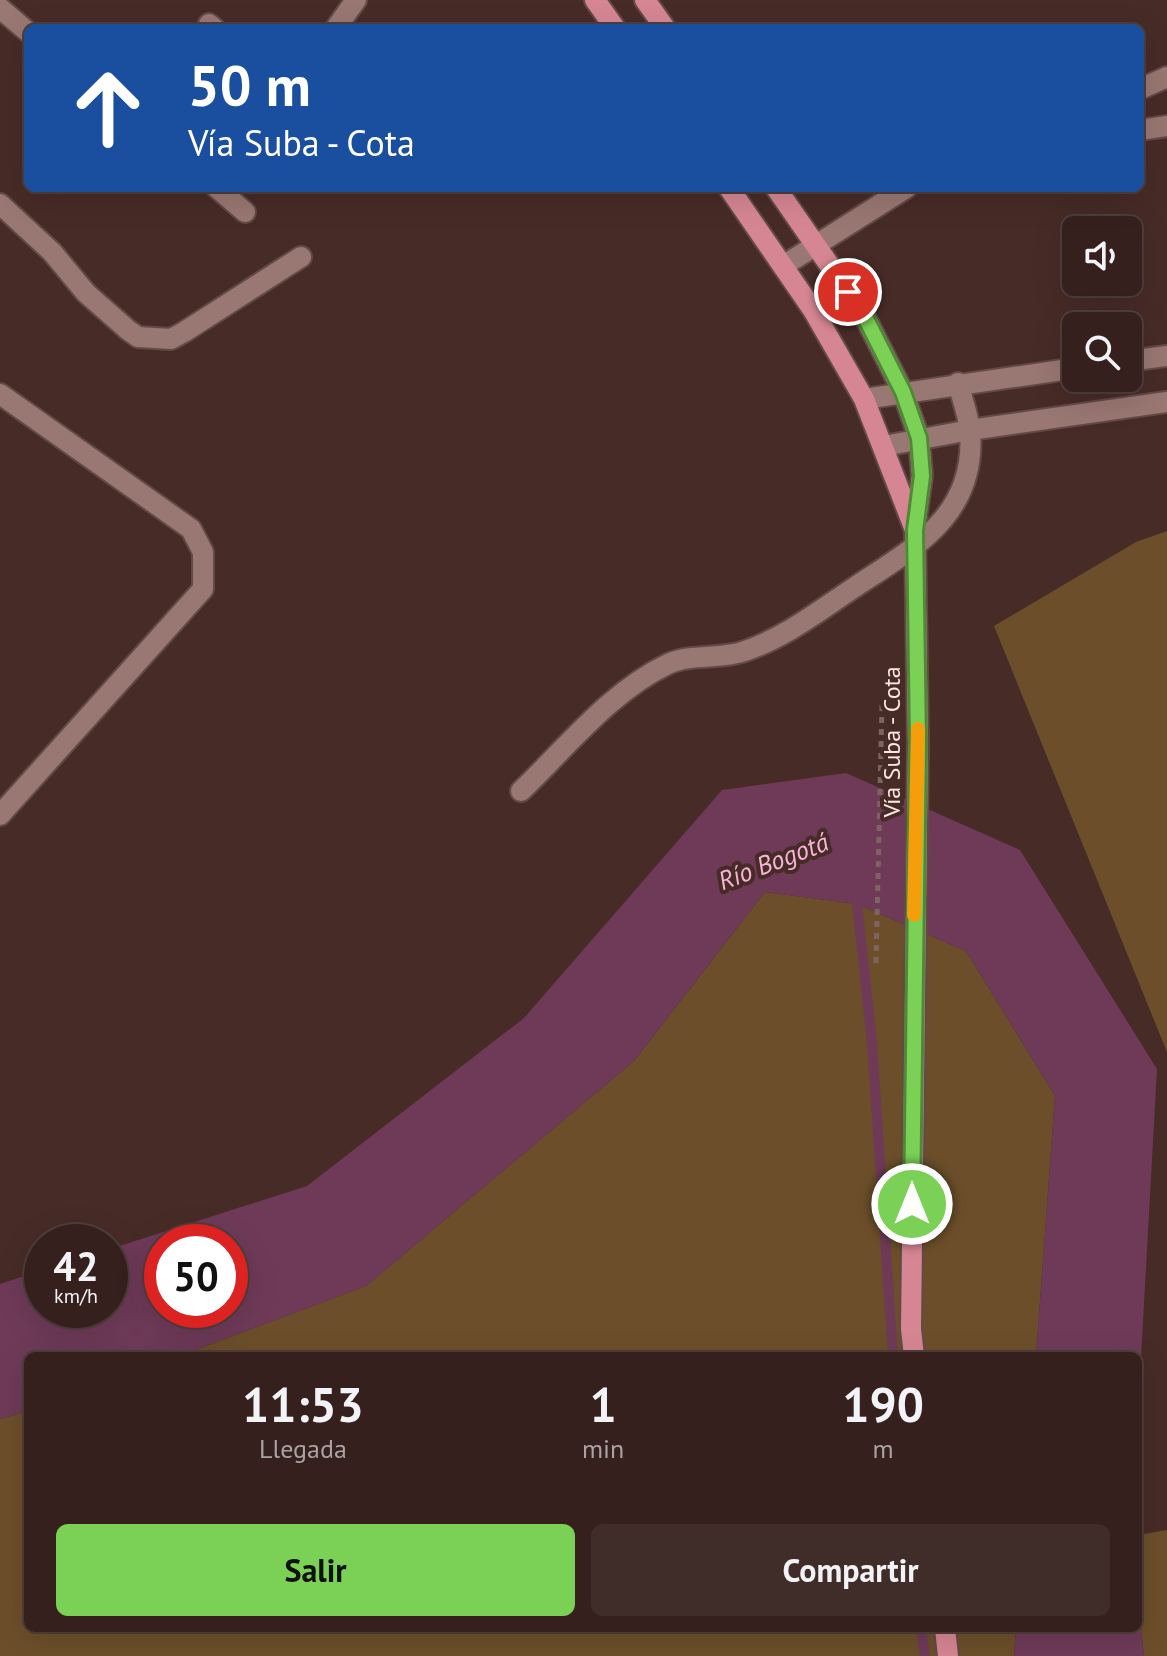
<!DOCTYPE html>
<html lang="es">
<meta charset="utf-8">
<style>
:root{--surface:#35201d;--page:#402d2a;--text:#f1f3f6;--muted:#aaa3a4;--line:#4f3e3b;--accent:#7bd156}
body{margin:0;font-family:"PT Sans",sans-serif;background:var(--page);color:var(--text);height:100vh;display:flex;flex-direction:column;font-size:30px;white-space:nowrap}
*{box-sizing:border-box;margin:0}
p{font-size:26px;color:var(--muted)}
.icon{flex:none;width:44px;height:44px;fill:none;stroke:currentColor;stroke-width:2;stroke-linecap:round;stroke-linejoin:round}
.map{position:relative;flex:1;overflow:hidden}
.side{position:absolute;left:24px;top:1352px;width:1118px;height:280px;display:flex;flex-direction:column;background:var(--surface);border-radius:12px;box-shadow:0 8px 32px #0002,0 0 0 2px var(--line)}
.side>*{flex:none}
.top-card{position:absolute;left:24px;top:24px;width:1120px;height:168px;border-radius:12px;box-shadow:0 8px 32px #0002,0 0 0 2px var(--line);background:#1a4fa0;color:#fff;overflow:hidden}
.buttons{position:absolute;left:1062px;top:216px;display:grid;gap:16px}
.buttons a{display:grid;place-items:center;width:80px;height:80px;border-radius:12px;background:var(--surface);box-shadow:0 8px 32px #0002,0 0 0 2px var(--line);font-size:40px}
.speed{position:absolute;left:24px;top:1224px;display:flex;gap:16px;font-size:40px;font-weight:700;text-align:center}
.speed>*{display:grid;place-content:center;width:104px;height:104px;border-radius:50%;background:var(--surface);box-shadow:0 8px 32px #0002,0 0 0 2px var(--line);line-height:1}
.speed small{font-size:20px;font-weight:400}
.speed .limit{border:12px solid #d22;background:#fff;color:#111}
.pin{position:absolute;display:grid;place-items:center;width:68px;height:68px;color:#fff;margin:-34px;border:4px solid #fff;border-radius:50%;box-shadow:0 2px 8px #0007}
.me{position:absolute;width:88px;margin:-44px;rotate:0deg;stroke-linejoin:round;filter:drop-shadow(0 0 6px #0008)}
.turn{display:flex;align-items:center;gap:28px;height:168px;padding:0 32px;font-size:36px}
.turn .icon{width:104px;height:104px;stroke-width:2.5}
.turn b{display:block;font-size:56px;line-height:68px}
.eta{display:flex;justify-content:space-evenly;align-items:center;height:136px;text-align:center}
.eta b{font-size:48px;font-weight:700;line-height:56px}
.cta{display:flex;gap:16px;margin-top:auto;padding:16px 32px}
.cta a{flex:1;height:92px;border-radius:12px;background:var(--accent);color:#111;font-size:32px;font-weight:700;line-height:92px;text-align:center}
.cta a+a{background:var(--page);color:var(--text)}
.map>svg:first-child{display:block}
.green{fill:#6c4f2a}
.water{fill:#6e3a58;fill-rule:evenodd}
.lines{fill:none;stroke-linecap:round;stroke-linejoin:round}
.stream{stroke:#6e3a58;stroke-width:10}
.minor-casing{stroke:#624a47;stroke-width:24}
.major-casing{stroke:#624a47;stroke-width:24}
.path{stroke:#7d6460;stroke-width:5;stroke-dasharray:6 6;stroke-linecap:butt}
.minor{stroke:#997772;stroke-width:20}
.major{stroke:#d68692;stroke-width:20}
.route-casing{stroke:#508838;stroke-width:20}
.route{stroke:#7bd156;stroke-width:14}
.slow{stroke:#f59e0b;stroke-width:14}
.labels{text-anchor:middle;dominant-baseline:central;stroke-width:8;stroke-linejoin:round;paint-order:stroke}
.street-label{font-size:24px;fill:#fbe8e5;stroke:#472b27}
.water-label{font-size:26px;font-style:italic;fill:#f7b4d9;stroke:#472b27}
</style>
<div class="map">
<svg width="1167" height="1656" viewBox="0 0 1167 1656">
<rect width="100%" height="100%" fill="#472b27"/>
<g class="green">
<polygon points="1167,531 1167,1052 994,626 1136,542"/>
<polygon points="765,892 857,904 966,951 1055,1096 1036,1356 179,1356 366,1286 634,1061"/>
<polygon points="28,1411 28,1628 1016,1628 1014,1656 0,1656 0,1419"/>
<polygon points="1167,1530 1167,1656 1144,1656 1138,1598 1138,1535"/>
</g>
<g class="water">
<path d="M 846,773 L 1020,850 L 1157,1069 L 1138,1412 L 1138,1356 L 1036,1356 L 1055,1096 L 966,951 L 857,904 L 765,892 L 634,1061 L 366,1286 L 179,1356 L 28,1356 L 28,1411 L 0,1419 L 0,1284 L 42,1270 L 42,1310 L 110,1310 L 110,1249 L 307,1186 L 524,1018 L 722,790 ZM 162,1242 L 230,1242 L 230,1310 L 162,1310 Z"/>
<polygon points="1138,1598 1144,1656 1014,1656 1016,1628 1138,1628"/>
</g>
<g class="lines">
<g class="stream">
<polyline points="856,892 872,1043 893,1356"/>
<polyline points="921,1628 925,1656"/>
</g>
<g class="minor-casing">
<g id="minor">
<polyline points="0,8 28,32"/>
<polyline points="209,24 214,28"/>
<polyline points="336,28 356,0"/>
<polyline points="1140,89 1167,77"/>
<polyline points="1140,130 1167,126"/>
<polyline points="217,188 245,212"/>
<polyline points="0,204 52,252 86,293 128,330 138,337 171,339 184,332 301,257"/>
<polyline points="783,266 906,188"/>
<polyline points="1128,361 1167,356"/>
<polyline points="0,394 191,529 203,552 203,589 0,815"/>
<polyline points="864,399 1076,368"/>
<polyline points="884,446 970,430 1167,402"/>
<path d="M 521,791 C 566,748 611,691 668,664 C 692,653 721,660 745,651 C 786,637 820,610 855,587 C 915,547 977,515 970,430 C 968,415 962,398 958,383"/>
</g>
</g>
<g class="major-casing">
<g id="major">
<polyline points="595,0 615,28"/>
<polyline points="645,0 665,28"/>
<polyline points="729,188 813,310 864,399 915,530 918,743 911,1329 914,1356"/>
<polyline points="776,188 864,315 903,392 919,438 922,476 915,526"/>
<polyline points="945,1628 948,1656"/>
</g>
</g>
<polyline class="path" points="876,963 882,705"/>
<use href="#minor" class="minor"/>
<use href="#major" class="major"/>
</g>
<g class="lines">
<g class="route-casing">
<polyline id="route" points="848,292 864,315 903,392 919,438 922,476 915,530 918,743 912,1204"/>
</g>
<use href="#route" class="route"/>
<polyline class="slow" points="914,915 918,729"/>
</g>
<g class="labels">
<g class="street-label">
<text transform="translate(891 742) rotate(-90)">Vía Suba - Cota</text>
</g>
<g class="water-label">
<text transform="translate(773 861) rotate(-21)">Río Bogotá</text>
</g>
</g>
</svg>
<div class="buttons">
<a><svg class="icon" aria-label="sound" viewBox="0 0 24 24"><path d="M4 9h4l5-4v14l-5-4H4zM17 9q2 3 0 6"/></svg></a>
<a><svg class="icon" aria-label="search" viewBox="0 0 24 24"><circle cx="10" cy="10" r="6"/><path d="M15 15l6 6"/></svg></a>
</div>
<div class="speed"><div>42<small>km/h</small></div><div class="limit">50</div></div>
<div class="pin" style="left:848px;top:292px;background:#d93025"><svg class="icon" aria-label="arrive" viewBox="0 0 24 24"><path d="M6 21V4h12l-3 4 3 4H6"/></svg></div>
<svg class="me" style="left:912px;top:1204px" viewBox="-20 -20 40 40"><circle r="17" fill="#7bd156" stroke="#fff" stroke-width="3"/><path d="M0-11L8 9 0 5-8 9z" fill="#fff"/></svg>
<div class="top-card">
<div class="turn"><svg class="icon" aria-label="ahead" viewBox="0 0 24 24"><path d="M12 20V5M6 11l6-6 6 6"/></svg><div><b>50 m</b>Vía Suba - Cota</div></div>
</div>
<section class="side">
<div class="eta">
<div><b>11:53</b><p>Llegada</p></div>
<div><b>1</b><p>min</p></div>
<div><b>190</b><p>m</p></div>
</div>
<div class="cta"><a>Salir</a><a>Compartir</a></div>
</section>
</div>
